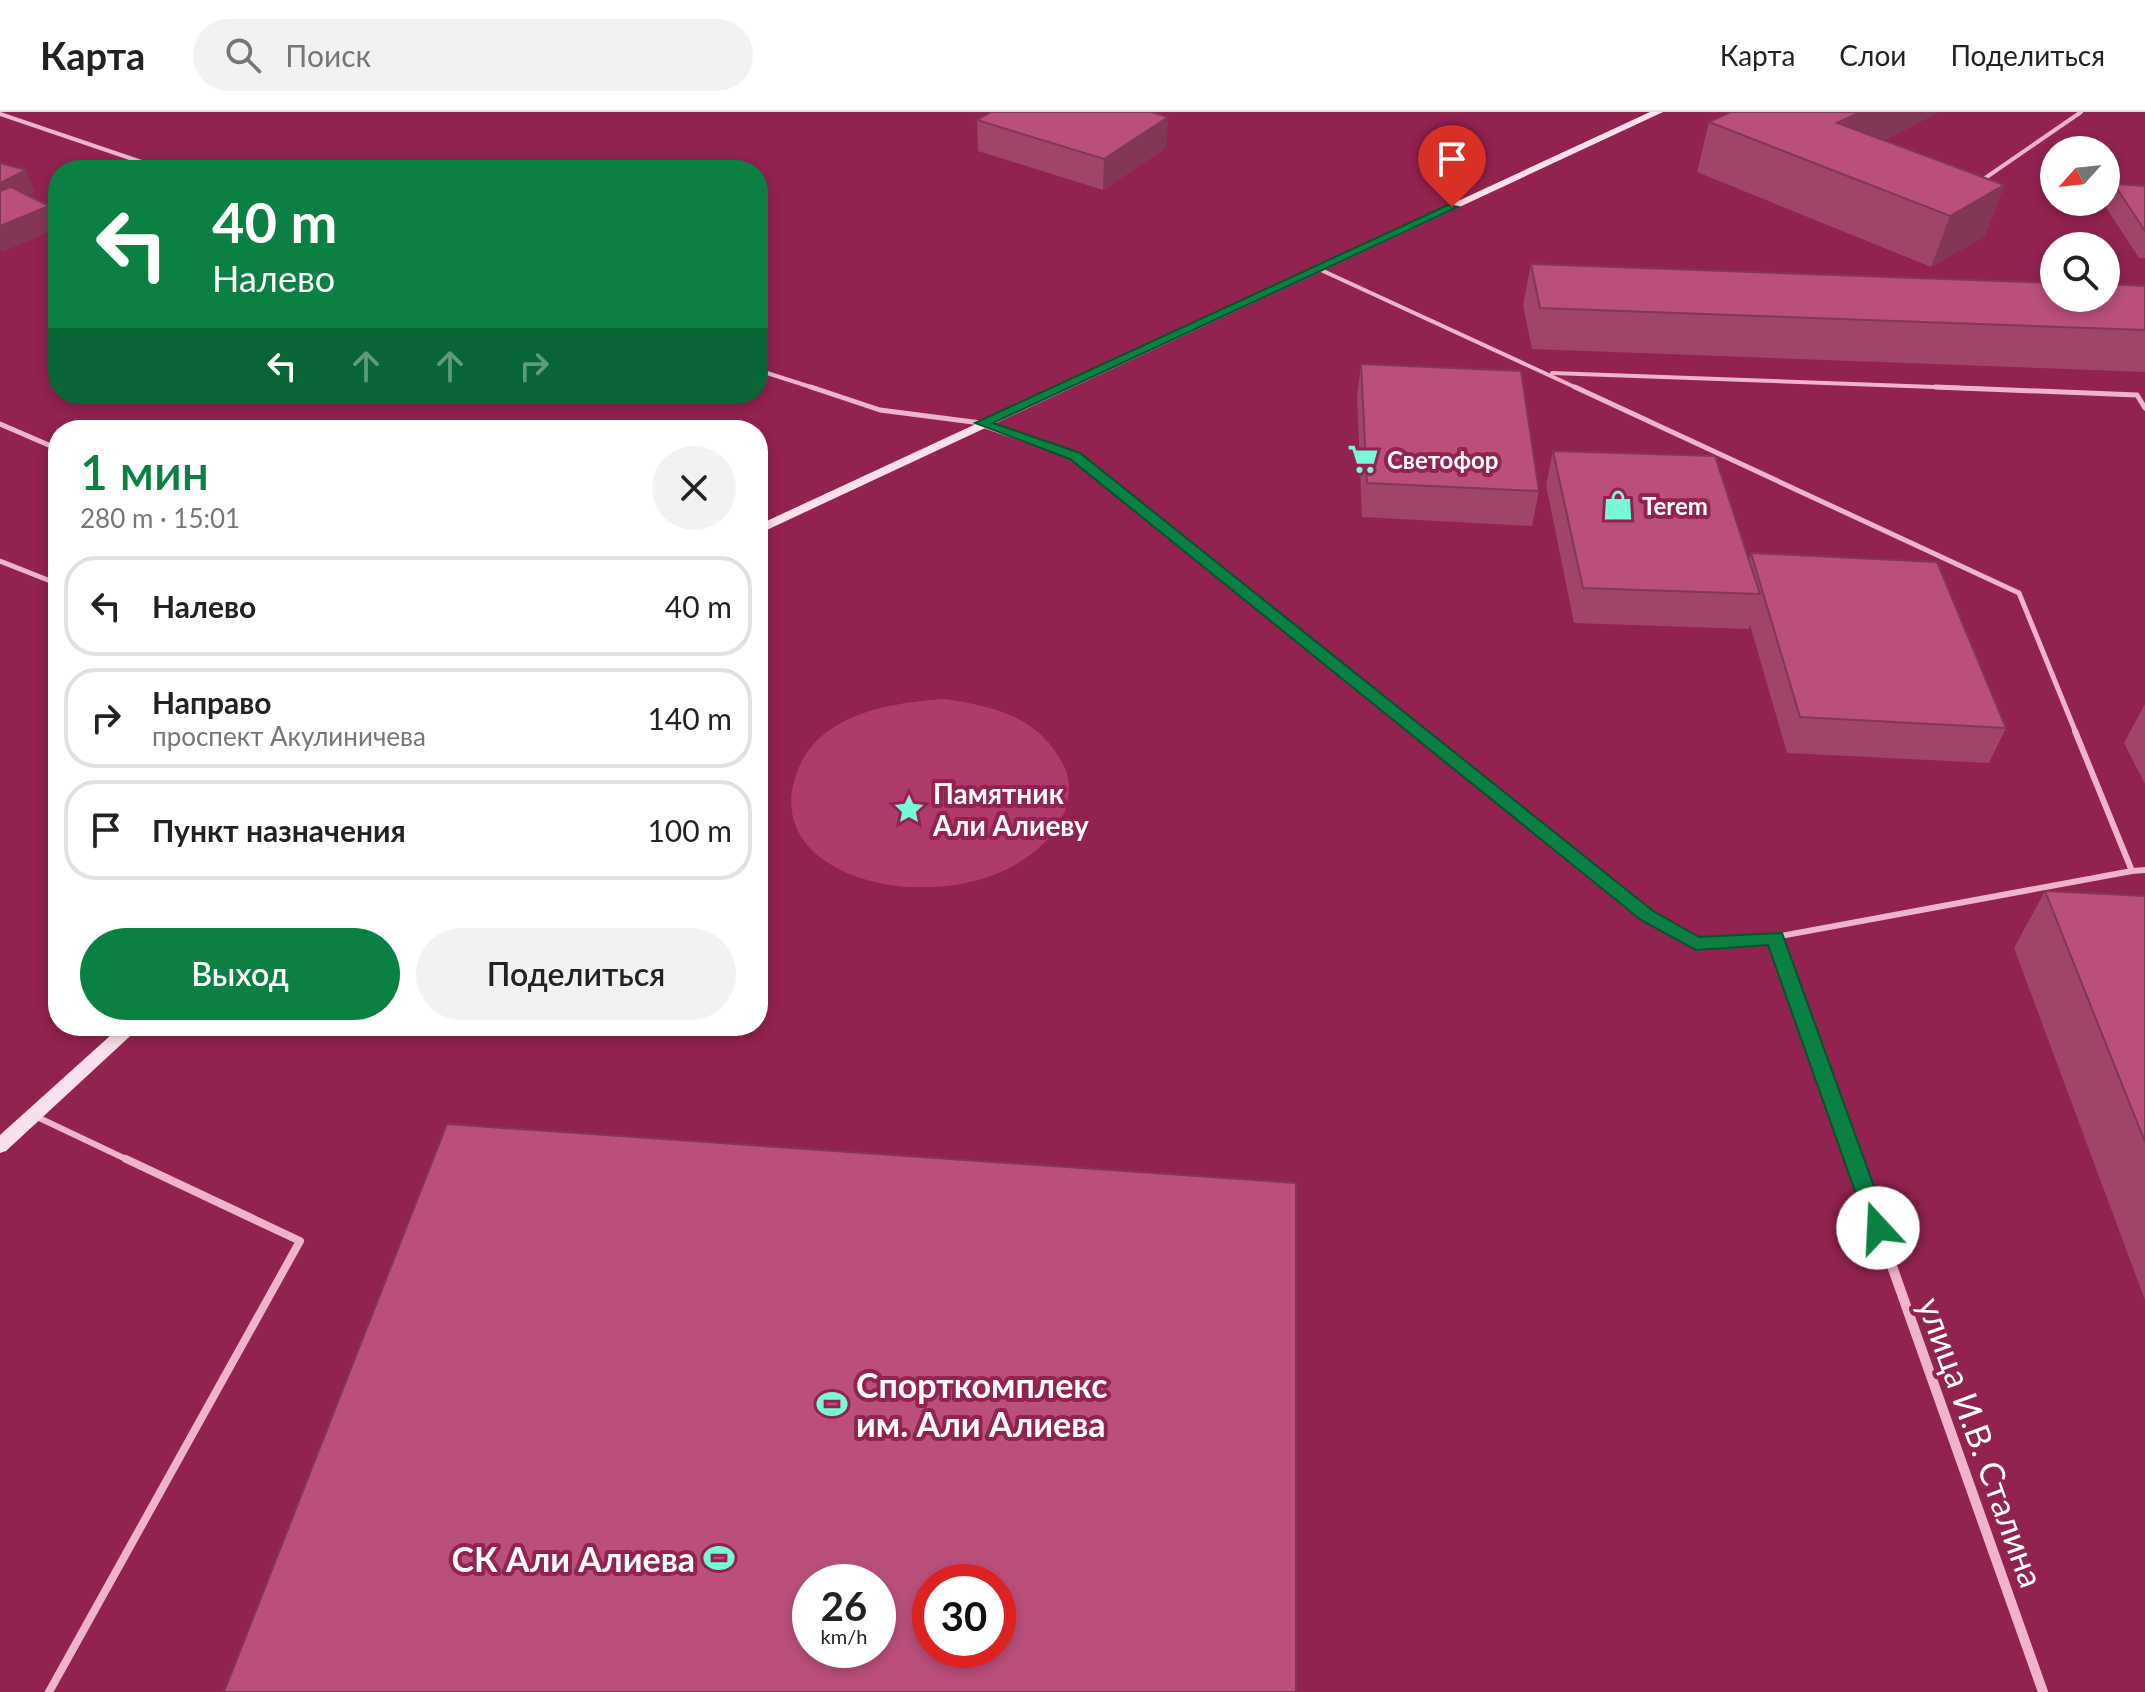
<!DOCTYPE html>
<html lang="ru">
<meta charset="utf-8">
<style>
:root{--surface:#fff;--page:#f2f2f2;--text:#222;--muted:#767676;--line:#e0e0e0;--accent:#0b8043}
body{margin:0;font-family:Lato,sans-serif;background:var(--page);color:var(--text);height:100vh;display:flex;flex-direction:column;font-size:30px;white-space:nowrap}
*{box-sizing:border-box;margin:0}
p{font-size:26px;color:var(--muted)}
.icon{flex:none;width:44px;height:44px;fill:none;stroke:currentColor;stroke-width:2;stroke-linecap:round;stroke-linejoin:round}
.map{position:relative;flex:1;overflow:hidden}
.side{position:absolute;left:48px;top:308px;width:720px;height:616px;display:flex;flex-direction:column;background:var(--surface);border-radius:32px;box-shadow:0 4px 12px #0003}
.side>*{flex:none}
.banner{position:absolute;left:48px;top:48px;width:720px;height:244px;border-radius:32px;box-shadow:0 4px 12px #0003;background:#0b8043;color:#fff;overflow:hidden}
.needle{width:52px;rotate:243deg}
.buttons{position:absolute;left:2040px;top:24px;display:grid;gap:16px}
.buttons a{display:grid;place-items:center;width:80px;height:80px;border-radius:50%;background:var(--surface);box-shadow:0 4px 12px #0003;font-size:40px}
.speed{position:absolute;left:792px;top:1452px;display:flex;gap:16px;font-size:40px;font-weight:700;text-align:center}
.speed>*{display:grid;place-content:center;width:104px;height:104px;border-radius:50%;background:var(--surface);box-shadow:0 4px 12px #0003;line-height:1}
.speed small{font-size:20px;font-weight:400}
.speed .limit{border:12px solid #d22;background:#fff;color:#111}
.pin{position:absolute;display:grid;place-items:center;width:68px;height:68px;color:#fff;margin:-82px -34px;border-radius:50% 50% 50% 0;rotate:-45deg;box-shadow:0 0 8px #0007}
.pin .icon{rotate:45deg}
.me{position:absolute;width:88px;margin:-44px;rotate:340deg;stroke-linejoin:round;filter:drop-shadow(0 0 6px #0008)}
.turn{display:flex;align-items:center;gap:28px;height:168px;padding:0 32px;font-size:36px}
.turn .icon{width:104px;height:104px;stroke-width:2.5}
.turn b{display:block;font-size:56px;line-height:68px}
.lanes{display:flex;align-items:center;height:76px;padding:0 32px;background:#0003;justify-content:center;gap:40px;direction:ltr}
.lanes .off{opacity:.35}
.round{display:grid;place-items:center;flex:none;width:84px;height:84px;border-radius:42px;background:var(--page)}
.headline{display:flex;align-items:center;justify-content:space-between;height:136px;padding:0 32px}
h1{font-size:48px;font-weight:600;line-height:60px;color:var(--accent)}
.action{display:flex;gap:16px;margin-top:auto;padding:16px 32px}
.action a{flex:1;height:92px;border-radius:48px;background:var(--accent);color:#fff;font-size:32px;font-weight:600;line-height:92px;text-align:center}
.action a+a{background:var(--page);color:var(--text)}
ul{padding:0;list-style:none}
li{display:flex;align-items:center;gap:24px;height:100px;margin:0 16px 12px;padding:0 16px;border:4px solid var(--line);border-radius:32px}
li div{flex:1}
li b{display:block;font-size:30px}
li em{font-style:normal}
header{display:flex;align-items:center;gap:48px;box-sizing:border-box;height:112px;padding:0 40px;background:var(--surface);border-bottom:2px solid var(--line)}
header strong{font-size:38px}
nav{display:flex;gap:44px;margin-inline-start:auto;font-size:28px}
.search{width:560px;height:72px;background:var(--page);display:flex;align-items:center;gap:20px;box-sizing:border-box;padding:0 28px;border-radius:44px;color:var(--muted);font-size:30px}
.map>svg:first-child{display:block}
.green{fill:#b03a6b}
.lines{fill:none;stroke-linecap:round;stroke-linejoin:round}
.service-far3{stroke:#edb4cc;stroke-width:4}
.service-far2{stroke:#edb4cc;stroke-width:5}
.service-far1{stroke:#edb4cc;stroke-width:6}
.service{stroke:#edb4cc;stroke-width:8}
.minor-far2{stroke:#edb4cc;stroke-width:7}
.minor-far1{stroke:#edb4cc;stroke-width:8}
.minor{stroke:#edb4cc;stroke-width:10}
.secondary{fill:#fae0ea;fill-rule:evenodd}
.wall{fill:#a0446a}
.shaded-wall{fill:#823756}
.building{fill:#ba4f7b;stroke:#823756;stroke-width:2;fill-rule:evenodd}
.route{fill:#0b8043;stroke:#07532c;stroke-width:2}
.labels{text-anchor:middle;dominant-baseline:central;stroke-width:8;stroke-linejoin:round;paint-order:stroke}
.far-poi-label{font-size:24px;font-weight:bold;fill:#fff;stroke:#92224f;text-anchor:start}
.poi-label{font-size:28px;font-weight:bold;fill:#fff;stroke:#92224f;text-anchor:start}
.near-poi-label{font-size:34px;font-weight:bold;fill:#fff;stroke:#92224f;text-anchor:start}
.near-street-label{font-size:34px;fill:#fff;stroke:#92224f}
</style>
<header>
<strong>Карта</strong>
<div class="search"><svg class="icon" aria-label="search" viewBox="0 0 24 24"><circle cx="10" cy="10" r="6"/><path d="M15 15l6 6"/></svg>Поиск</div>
<nav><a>Карта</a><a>Слои</a><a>Поделиться</a></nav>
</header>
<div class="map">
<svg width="2145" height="1580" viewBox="0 0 2145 1580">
<rect width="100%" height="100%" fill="#92224f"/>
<path class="green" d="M 945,587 C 997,595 1040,605 1065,656 C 1072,671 1069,694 1061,708 C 997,823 738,782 801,651 C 826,600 896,590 945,587 Z"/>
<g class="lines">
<g class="service-far3">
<polyline points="0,2 165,58"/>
<polyline points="1978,71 2081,0"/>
<polyline points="1321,158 1579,277"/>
<polyline points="758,258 817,277"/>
<polyline points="1552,261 1988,277"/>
</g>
<g class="service-far2">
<polyline points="811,275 880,298 981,311"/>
<polyline points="1575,275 2019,481 2076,621"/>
<polyline points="1935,275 2137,283 2145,296"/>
<polyline points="0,312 58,337"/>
<polyline points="0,449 58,472"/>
</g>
<g class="service-far1">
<polyline points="2132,759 2145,758"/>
<polyline points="1775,825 2132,759 2075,619"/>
<polyline points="35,1004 130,1049"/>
</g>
<polyline class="service" points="49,1580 300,1129 126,1047"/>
<polyline class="minor-far2" points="982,312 1075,344 1420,621"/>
<polyline class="minor-far1" points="1417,619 1647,804 1696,832 1775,825 1854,1049"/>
<polyline class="minor" points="1854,1047 2043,1580"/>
<g class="secondary">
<polygon points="1650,0 1663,0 758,422 758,413"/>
<polygon points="121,914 141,914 6,1039 0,1041 0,1023"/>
</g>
</g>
<g class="wall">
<polygon points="977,8 1167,35 1103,78 978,39"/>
<polygon points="1709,10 1884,29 2004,73 1985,124 1931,155 1697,60"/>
<polygon points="2114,72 2145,74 2145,146 2139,146 2105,94"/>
<polygon points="1531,152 2145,174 2145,260 1532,237 1523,193"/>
<polygon points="1361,252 1539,379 1532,414 1362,405 1357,285"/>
<polygon points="1553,339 1749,447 1751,441 2006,616 1989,651 1787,641 1750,513 1749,517 1574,511 1546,373"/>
<polygon points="2145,592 2145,672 2124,631"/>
<polygon points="2045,779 2145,784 2145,1188 2014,836"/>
</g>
<g class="shaded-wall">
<polygon points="1860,0 1940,0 1829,57 1837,11"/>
<polygon points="1168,5 1167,35 1103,78 1104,47"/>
<polygon points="26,58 35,80 0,98 0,71"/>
<polygon points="2004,73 1985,124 1931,155 1950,104"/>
<polygon points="49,94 58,116 2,140 0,136 0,114"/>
</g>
<g class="building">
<polygon points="991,0 1151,0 1168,5 1104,47 977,8"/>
<polygon points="1731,0 1860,0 1837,11 2004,73 1950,104 1709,10"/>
<polygon points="0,51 26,58 0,71"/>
<polygon points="2114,72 2145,74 2145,119"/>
<polygon points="11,75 49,94 0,114 0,79"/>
<polygon points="1531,152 2054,171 2054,186 2106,186 2106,172 2145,174 2145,218 1540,196"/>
<polygon points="1361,252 1521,259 1539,379 1367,371"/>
<polygon points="1553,339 1715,344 1760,482 1583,476"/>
<polygon points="1751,441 1937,450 2006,616 1800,605"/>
<polygon points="2045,779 2145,784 2145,1030"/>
<path d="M 447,1012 L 1296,1071 L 1296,1580 L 224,1580 ZM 810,1470 L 878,1470 L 878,1538 L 810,1538 ZM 930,1470 L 998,1470 L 998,1538 L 930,1538 Z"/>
</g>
<polygon class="route" points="1448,93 1458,95 993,311 1080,341 1653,799 1699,825 1782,821 1889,1116 1886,1122 1871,1122 1868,1116 1768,833 1696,838 1641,808 1070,347 975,311"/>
<defs>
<g id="supermarket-bare" transform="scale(2.4)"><path d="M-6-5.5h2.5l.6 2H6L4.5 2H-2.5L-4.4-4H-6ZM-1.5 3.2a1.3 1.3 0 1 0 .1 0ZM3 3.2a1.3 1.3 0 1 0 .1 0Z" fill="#76f9d8" stroke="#92224f" stroke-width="2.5" paint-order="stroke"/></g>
<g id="shop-bare" transform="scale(2.4)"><path d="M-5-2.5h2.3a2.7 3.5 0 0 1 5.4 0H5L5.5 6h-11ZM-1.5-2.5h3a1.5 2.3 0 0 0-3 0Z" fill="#76f9d8" stroke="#92224f" stroke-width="2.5" paint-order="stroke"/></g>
<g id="sight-bare" transform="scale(2.4)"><path d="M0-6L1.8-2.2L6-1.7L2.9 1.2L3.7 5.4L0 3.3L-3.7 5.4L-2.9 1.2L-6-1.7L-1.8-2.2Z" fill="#76f9d8" stroke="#92224f" stroke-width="2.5" paint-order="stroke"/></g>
<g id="stadium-bare" transform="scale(2.4)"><path d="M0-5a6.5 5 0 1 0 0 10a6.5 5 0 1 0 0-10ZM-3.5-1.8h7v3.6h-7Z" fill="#76f9d8" stroke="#92224f" stroke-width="2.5" paint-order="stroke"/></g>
</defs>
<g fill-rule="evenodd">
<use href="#supermarket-bare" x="1363" y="347"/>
<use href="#shop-bare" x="1618" y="393"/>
<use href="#sight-bare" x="909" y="697"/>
<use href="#stadium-bare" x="832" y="1292"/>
<use href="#stadium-bare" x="719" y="1446"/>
</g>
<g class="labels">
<g class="far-poi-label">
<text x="1387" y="347">Светофор</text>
<text x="1642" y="393">Terem</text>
</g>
<g class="poi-label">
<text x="933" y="681">Памятник<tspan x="933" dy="32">Али Алиеву</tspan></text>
</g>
<g class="near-poi-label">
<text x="856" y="1272">Спорткомплекс<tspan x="856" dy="39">им. Али Алиева</tspan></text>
<text x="695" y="1446" text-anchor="end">СК Али Алиева</text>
</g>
<g class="near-street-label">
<text transform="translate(1982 1330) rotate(70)">улица И.В. Сталина</text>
</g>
</g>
</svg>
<div class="buttons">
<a><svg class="needle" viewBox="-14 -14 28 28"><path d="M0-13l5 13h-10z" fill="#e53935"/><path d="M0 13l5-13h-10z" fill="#767676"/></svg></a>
<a><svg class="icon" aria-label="search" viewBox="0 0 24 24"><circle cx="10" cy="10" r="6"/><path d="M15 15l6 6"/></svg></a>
</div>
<div class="speed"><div>26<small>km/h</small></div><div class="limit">30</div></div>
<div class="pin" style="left:1452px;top:95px;background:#d93025"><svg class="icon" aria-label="arrive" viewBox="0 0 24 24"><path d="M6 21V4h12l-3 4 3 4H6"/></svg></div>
<svg class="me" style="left:1878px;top:1116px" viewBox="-20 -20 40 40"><circle r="19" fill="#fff"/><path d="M0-13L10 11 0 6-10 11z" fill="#0b8043"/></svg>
<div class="banner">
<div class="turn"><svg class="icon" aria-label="left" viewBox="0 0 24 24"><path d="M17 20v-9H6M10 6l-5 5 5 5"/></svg><div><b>40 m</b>Налево</div></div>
<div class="lanes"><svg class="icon" aria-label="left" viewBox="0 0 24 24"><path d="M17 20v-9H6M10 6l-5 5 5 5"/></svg><svg class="icon off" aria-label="ahead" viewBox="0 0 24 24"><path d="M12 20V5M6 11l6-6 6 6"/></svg><svg class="icon off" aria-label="ahead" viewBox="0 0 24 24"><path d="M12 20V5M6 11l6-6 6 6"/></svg><svg class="icon off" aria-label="right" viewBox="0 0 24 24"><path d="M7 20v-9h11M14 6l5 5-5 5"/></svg></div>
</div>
<section class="side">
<div class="headline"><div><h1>1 мин</h1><p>280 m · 15:01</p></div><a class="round"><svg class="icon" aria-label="close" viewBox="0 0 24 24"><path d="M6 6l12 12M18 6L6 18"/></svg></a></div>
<ul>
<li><svg class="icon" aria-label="left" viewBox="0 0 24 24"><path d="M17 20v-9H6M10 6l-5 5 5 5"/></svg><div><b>Налево</b></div><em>40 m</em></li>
<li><svg class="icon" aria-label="right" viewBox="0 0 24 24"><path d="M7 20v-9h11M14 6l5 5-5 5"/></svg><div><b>Направо</b><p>проспект Акулиничева</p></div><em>140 m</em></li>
<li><svg class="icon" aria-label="arrive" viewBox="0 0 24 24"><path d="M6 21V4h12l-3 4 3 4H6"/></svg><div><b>Пункт назначения</b></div><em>100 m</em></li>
</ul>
<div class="action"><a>Выход</a><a>Поделиться</a></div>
</section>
</div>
